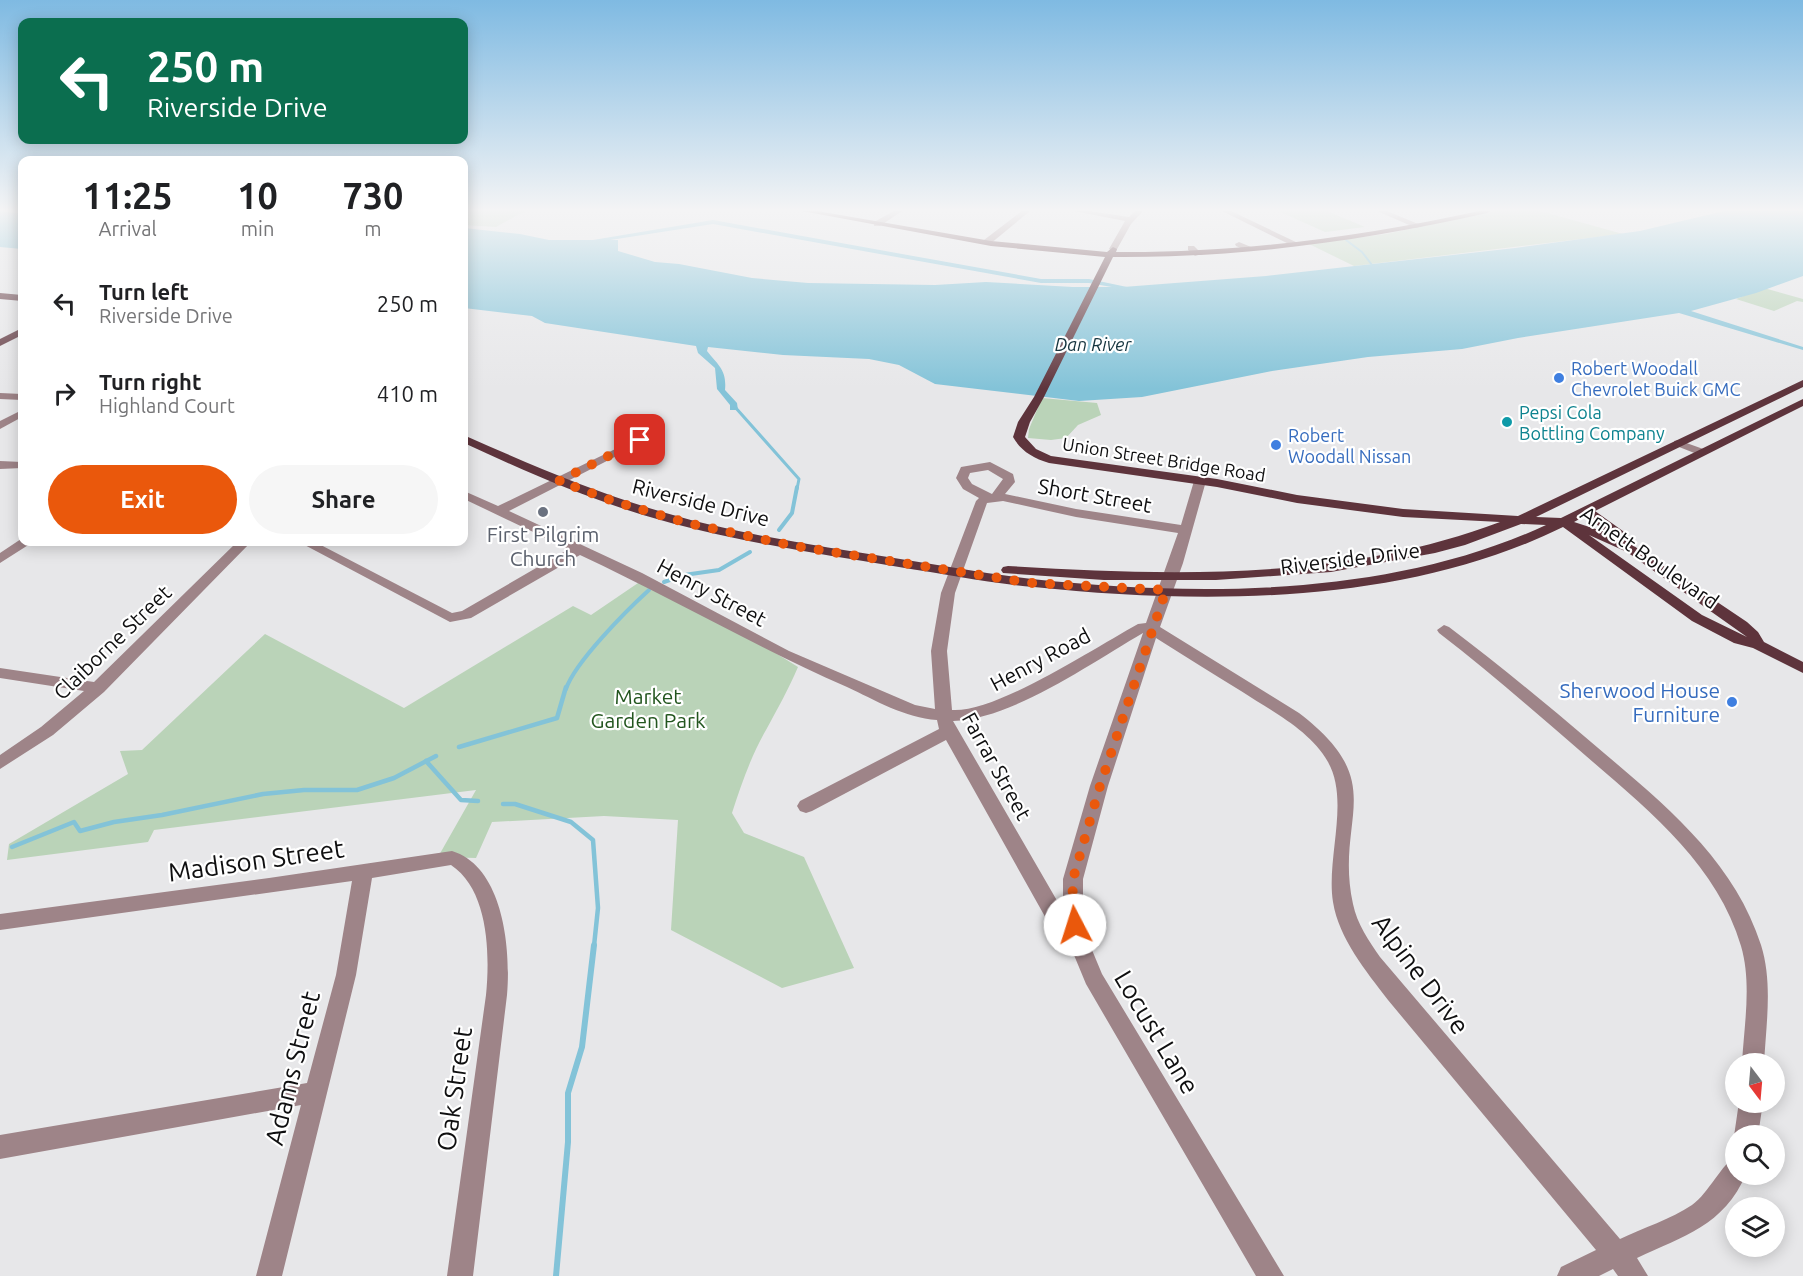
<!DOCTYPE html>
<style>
:root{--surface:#fff;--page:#f6f6f6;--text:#202124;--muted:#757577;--accent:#ea580c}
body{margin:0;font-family:Ubuntu,sans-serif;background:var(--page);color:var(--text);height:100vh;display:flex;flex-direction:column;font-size:22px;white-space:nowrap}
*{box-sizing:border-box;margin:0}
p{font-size:20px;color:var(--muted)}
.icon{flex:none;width:33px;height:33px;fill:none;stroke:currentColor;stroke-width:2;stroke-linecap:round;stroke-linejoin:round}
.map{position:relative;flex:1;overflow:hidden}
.side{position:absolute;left:18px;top:156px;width:450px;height:390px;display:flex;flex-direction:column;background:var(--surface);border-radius:12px;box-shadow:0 3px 15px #0003}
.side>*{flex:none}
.hud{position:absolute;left:18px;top:18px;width:450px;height:126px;border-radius:12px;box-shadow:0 3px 15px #0003;background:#0b6e4f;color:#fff;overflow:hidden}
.needle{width:39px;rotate:164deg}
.tools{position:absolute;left:1725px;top:1053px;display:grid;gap:12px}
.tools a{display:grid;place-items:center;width:60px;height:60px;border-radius:50%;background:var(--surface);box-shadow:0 3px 15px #0003;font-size:30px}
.pin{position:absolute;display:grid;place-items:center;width:51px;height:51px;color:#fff;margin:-26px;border-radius:12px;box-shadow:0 3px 9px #0006}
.me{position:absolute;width:66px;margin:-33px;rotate:355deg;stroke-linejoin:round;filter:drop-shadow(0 0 4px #0008)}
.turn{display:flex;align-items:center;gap:21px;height:126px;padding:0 30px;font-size:27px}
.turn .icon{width:78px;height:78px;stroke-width:2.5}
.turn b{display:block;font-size:42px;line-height:51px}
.eta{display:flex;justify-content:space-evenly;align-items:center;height:102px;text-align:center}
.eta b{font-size:36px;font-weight:700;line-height:42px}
.cta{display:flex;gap:12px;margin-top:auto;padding:12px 30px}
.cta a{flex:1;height:69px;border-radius:36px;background:var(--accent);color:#fff;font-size:24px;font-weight:700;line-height:69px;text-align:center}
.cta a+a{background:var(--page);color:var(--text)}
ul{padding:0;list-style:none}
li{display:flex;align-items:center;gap:18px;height:90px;padding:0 30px}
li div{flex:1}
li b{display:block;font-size:22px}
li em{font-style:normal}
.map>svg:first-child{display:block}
.green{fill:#bad3b8}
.water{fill:#83c3d8}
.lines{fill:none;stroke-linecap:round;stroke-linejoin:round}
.stream-far4{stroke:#83c3d8;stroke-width:2}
.stream-far3{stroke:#83c3d8;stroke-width:3}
.stream-far2{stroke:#83c3d8;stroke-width:4}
.stream-far1{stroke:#83c3d8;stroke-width:4.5}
.stream{stroke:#83c3d8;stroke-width:6}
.canal{fill:#83c3d8;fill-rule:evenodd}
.minor{fill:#9e8488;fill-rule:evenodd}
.major{fill:#5e343c;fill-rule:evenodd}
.route{stroke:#ea580c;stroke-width:10;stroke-dasharray:0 18}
.shop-dot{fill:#3f7fe0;stroke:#fff;stroke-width:2}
.culture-dot{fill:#0f9aa8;stroke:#fff;stroke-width:2}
.worship-dot{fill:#6b7280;stroke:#fff;stroke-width:2}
.labels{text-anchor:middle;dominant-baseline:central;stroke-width:4.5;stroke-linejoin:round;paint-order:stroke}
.far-water-label{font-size:18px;font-style:italic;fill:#16353f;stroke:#fff}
.far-shop-label{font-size:18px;fill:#366cbe;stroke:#fff;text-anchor:start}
.far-culture-label{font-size:18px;fill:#0d838f;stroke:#fff;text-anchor:start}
.far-street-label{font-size:18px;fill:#0f0f10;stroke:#fff}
.street-label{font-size:21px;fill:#0f0f10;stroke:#fff}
.worship-label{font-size:21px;fill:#5b616d;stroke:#fff}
.shop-label{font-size:21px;fill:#366cbe;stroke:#fff;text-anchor:end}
.park-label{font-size:21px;fill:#22551e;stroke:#fff}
.near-street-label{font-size:26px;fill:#0f0f10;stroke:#fff}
</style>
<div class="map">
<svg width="1803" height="1276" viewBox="0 0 1803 1276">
<rect width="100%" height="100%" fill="#e7e7e9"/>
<g class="green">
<polygon points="464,211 525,211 496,227 464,225"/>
<polygon points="1278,211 1327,211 1365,227 1325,232"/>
<polygon points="1495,211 1540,211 1623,234 1354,266 1309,244 1386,234"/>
<polygon points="1764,288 1803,299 1803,302 1797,301 1774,311 1736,299"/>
<polygon points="1042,398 1097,403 1101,415 1078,425 1066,438 1051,440 1028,438 1029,429"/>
<path d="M 641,581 L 761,644 L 798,667 C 788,690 778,708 766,730 C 751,756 741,785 732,813 L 744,833 L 804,857 L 854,968 L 782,988 L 671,930 L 678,820 L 604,816 L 492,822 L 476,858 L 438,857 L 476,790 L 154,830 L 148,842 L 7,860 L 9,844 L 128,774 L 120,751 L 142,750 L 265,634 L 404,708 L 573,606 L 591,615 Z"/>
</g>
<g class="water">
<polygon points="0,211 22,214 22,249 0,247"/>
<path d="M 1724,211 L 1803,211 L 1803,276 L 1756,293 L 1691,311 L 1803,347 L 1803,350 L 1679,313 L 1518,338 L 1462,349 L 1368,357 L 1272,371 L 1142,397 L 1079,401 L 935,384 L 899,365 L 869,359 L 783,355 L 708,347 L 707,351 C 718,365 727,370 725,390 L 737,403 L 738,410 L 730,410 L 730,405 L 717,389 L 715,368 L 698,353 L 696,346 L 545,323 L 532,316 L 464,308 L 464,228 L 520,234 L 549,240 L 618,240 L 618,251 L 655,262 L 679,264 L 752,278 L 808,283 L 935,285 L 986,282 L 1073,287 L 1123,287 L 1266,276 L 1515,248 L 1640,231 Z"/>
</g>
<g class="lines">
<polyline class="stream-far4" points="1346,240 1362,252 1372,265"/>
<polyline class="stream-far3" points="735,407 799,479 797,489"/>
<g class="stream-far2">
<polyline points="779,530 792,513 797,487"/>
<polyline points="664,582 684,575 719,570 750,552"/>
<path d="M 566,689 C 575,662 627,610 649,590"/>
</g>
<g class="stream-far1">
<polyline points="459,747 557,718 566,687"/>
<polyline points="426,761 461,800 478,801"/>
<polyline points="503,804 515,804 571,822 593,840 598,908 594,946"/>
<polyline points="12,847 74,822 80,831 114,822 162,815 263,794 304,790 357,790 394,778 436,756"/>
</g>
<polyline class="stream" points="556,1276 568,1142 568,1093 582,1047 594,945"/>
<polygon class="canal" points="713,220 1041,279 1089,279 1127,287 1123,289 1089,283 1041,283 713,224 591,243 587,241"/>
<g class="minor">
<polygon points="894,211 902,211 880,226 874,226 874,222"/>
<polygon points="1022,211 1030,211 990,244 984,244 984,240"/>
<polygon points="1074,211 1089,211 1129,217 1135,211 1143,211 1131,224 1116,251 1113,251 1109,249 1125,221"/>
<polygon points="1222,211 1231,211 1300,244 1293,246"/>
<polygon points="1377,211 1387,211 1423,226 1416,228"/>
<polygon points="1239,242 1251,247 1252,249 1248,251 1236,246 1235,244"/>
<polygon points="1188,246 1194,246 1202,254 1195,256 1188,250"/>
<polygon points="0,393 22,394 22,400 0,399"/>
<polygon points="22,410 22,417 0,429 0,421"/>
<path d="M 640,437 L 646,440 L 644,442 L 509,511 L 642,573 L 789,651 L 915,705 L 935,709 L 931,651 L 941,593 L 976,501 L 979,498 L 963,489 L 956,478 L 961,467 L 990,462 L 1013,474 L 1015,482 L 1005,494 L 1076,509 L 1181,525 L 1194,481 L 1200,477 L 1204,478 L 1206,481 L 1183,563 L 1160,627 L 1299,713 C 1392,784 1334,817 1353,904 C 1357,924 1369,941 1380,957 L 1620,1239 C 1643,1228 1671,1219 1692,1205 C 1709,1193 1722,1163 1736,1157 L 1736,1174 L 1746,1174 C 1724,1226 1683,1236 1637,1258 L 1648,1276 L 1618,1276 L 1613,1269 L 1599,1276 L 1557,1276 L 1561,1267 L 1596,1250 L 1388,1000 C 1366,971 1339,939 1333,902 C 1326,858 1350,801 1328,762 C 1310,730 1271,711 1241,691 C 1212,673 1184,656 1156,638 L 1108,786 L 1083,879 L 1083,912 L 1087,938 L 1102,974 L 1284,1276 L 1256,1276 L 1086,984 L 1069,943 L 1048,922 L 946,740 L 812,811 L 806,813 L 800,811 L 797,806 L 800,801 L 939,729 L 937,720 C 905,718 875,700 847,687 C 756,647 670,597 580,555 L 471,618 L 450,622 L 299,542 L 315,542 L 452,613 L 462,611 L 569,549 L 464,499 L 464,491 L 498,506 ZM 988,470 L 1003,479 L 992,494 L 972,484 L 968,478 L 970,473 ZM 1003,501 L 1076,517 L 1178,533 L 1146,623 L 1138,624 C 1096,647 996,713 952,710 L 947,651 L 955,593 L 987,503 ZM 1143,633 L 1090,786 L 1063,879 L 1063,911 L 953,721 C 1013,719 1091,663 1143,633 Z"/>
<polygon points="1678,440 1706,450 1708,452 1702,456 1674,445 1674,441"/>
<polygon points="0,461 22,462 22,468 0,469"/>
<polygon points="21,539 22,542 33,542 0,563 0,553"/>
<polygon points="237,542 251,542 104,692 53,735 0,769 0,755 41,727 84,691 0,678 0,668 94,682"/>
<path d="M 1444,625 L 1449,627 C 1498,664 1545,703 1591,742 C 1659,800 1733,857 1761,945 C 1773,983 1766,1025 1764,1064 L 1742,1064 C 1744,1025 1752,984 1741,946 C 1716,861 1642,805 1578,749 C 1533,710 1487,670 1439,633 L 1437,630 Z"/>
<path d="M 452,851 C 504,867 511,950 507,995 L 473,1276 L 447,1276 L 486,995 C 490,955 489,890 451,865 L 372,878 L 356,975 L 282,1276 L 256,1276 L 301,1105 L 0,1159 L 0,1135 L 307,1083 L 336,975 L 352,881 L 0,930 L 0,914 L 269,878 Z"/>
<polygon points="1739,1102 1763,1102 1758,1136 1736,1136 1736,1139 1734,1136"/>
</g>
<g class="major">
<path d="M 802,211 L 817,211 L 991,241 L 1107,252 L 1113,247 L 1117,249 L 1116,252 C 1239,253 1359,237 1479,211 L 1490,211 L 1487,213 C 1363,241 1240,258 1113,257 L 1044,397 L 1030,422 L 1025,437 L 1036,449 L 1051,456 L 1217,479 L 1297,495 L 1403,509 L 1518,516 L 1803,380 L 1803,387 L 1536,517 L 1561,518 L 1803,399 L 1803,406 L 1595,511 L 1627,534 L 1629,537 L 1625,540 L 1747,622 L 1758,632 L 1764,642 L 1803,662 L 1803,673 L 1753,648 L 1734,643 L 1692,621 L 1563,527 C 1405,605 1205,605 1034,587 C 988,583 944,574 899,567 C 813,553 726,540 643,515 C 581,496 522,470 464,443 L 464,436 L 468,437 C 527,463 587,489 649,508 C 729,533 812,545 894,558 C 940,565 986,574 1032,579 C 1199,597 1391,597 1546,525 L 1521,524 L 1465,545 L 1435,553 L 1331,572 L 1216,580 L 1104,580 L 1003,573 L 1001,570 L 1003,567 L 1008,566 C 1172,576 1344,581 1500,522 L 1403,517 L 1297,503 L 1217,487 L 1049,463 C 1033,458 1021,451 1013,437 L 1018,422 L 1034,397 L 1105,257 L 991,246 ZM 1585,516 L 1608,533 L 1574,522 ZM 1589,535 L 1627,552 L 1747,637 L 1702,615 Z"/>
<polygon points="0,293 22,295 22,301 0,299"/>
<polygon points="22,328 22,335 0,346 0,339"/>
</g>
</g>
<linearGradient id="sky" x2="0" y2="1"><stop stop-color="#7fbae2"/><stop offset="0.54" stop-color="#f4f4f5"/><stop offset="1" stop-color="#f4f4f5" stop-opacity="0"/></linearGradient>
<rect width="1803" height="389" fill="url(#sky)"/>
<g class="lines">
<polyline class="route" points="640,440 559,481 613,501 687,523 794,546 1031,583 1166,590 1100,786 1073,879 1072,912 1075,925"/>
</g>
<g class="shop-dot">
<circle cx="1559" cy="378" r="6"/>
<circle cx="1276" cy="445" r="6"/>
<circle cx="1732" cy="702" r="6"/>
</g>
<circle class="culture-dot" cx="1507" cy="422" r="6"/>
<circle class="worship-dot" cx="543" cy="512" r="6"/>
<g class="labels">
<g class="far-water-label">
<text x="1093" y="344">Dan River</text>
</g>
<g class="far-shop-label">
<text x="1571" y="368">Robert Woodall<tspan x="1571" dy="21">Chevrolet Buick GMC</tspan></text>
<text x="1288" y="435">Robert<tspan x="1288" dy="21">Woodall Nissan</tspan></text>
</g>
<g class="far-culture-label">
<text x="1519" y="412">Pepsi Cola<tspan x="1519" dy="21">Bottling Company</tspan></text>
</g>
<g class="far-street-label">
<text transform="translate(1164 459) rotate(9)">Union Street Bridge Road</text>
</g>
<g class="street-label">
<text transform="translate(1095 495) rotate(10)">Short Street</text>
<text transform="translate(701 502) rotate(14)">Riverside Drive</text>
<text transform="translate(1650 557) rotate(35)">Arnett Boulevard</text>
<text transform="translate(1350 558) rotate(-7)">Riverside Drive</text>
<text transform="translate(712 592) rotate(28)">Henry Street</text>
<text transform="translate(112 642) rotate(-44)">Claiborne Street</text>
<text transform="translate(1040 659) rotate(-28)">Henry Road</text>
<text transform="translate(997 766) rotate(61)">Farrar Street</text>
</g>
<g class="worship-label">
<text x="543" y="534">First Pilgrim<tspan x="543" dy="24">Church</tspan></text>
</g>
<g class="shop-label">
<text x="1720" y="690">Sherwood House<tspan x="1720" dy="24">Furniture</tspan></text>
</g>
<g class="park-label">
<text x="648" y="696">Market<tspan x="648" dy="24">Garden Park</tspan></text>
</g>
<g class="near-street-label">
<text transform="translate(256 860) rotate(-8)">Madison Street</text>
<text transform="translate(1421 974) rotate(53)">Alpine Drive</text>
<text transform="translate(1157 1032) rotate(59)">Locust Lane</text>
<text transform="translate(292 1068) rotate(-76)">Adams Street</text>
<text transform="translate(454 1089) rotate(-82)">Oak Street</text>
</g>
</g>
</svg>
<div class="tools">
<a><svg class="needle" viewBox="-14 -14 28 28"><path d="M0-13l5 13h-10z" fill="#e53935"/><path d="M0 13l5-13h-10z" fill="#757577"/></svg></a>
<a><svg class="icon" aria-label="search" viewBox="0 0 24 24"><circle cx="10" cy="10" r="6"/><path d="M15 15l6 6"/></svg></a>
<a><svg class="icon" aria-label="layers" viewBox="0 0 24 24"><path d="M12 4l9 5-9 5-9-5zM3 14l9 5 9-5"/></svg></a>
</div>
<div class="pin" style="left:640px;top:440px;background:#d93025"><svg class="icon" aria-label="arrive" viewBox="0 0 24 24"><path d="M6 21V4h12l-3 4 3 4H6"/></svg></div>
<svg class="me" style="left:1075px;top:925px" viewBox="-20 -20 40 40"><circle r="19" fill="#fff"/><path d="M0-13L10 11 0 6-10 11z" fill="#ea580c"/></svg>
<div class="hud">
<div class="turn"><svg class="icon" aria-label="left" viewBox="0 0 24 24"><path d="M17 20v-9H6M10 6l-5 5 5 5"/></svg><div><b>250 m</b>Riverside Drive</div></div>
</div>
<section class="side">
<div class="eta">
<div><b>11:25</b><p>Arrival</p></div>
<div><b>10</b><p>min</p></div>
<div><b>730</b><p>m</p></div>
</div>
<ul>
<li><svg class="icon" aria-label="left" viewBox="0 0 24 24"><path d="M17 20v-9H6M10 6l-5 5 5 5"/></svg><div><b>Turn left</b><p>Riverside Drive</p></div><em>250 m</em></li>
<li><svg class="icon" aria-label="right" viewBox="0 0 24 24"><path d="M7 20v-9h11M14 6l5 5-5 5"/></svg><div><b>Turn right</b><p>Highland Court</p></div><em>410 m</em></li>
</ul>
<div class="cta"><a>Exit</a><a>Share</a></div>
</section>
</div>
